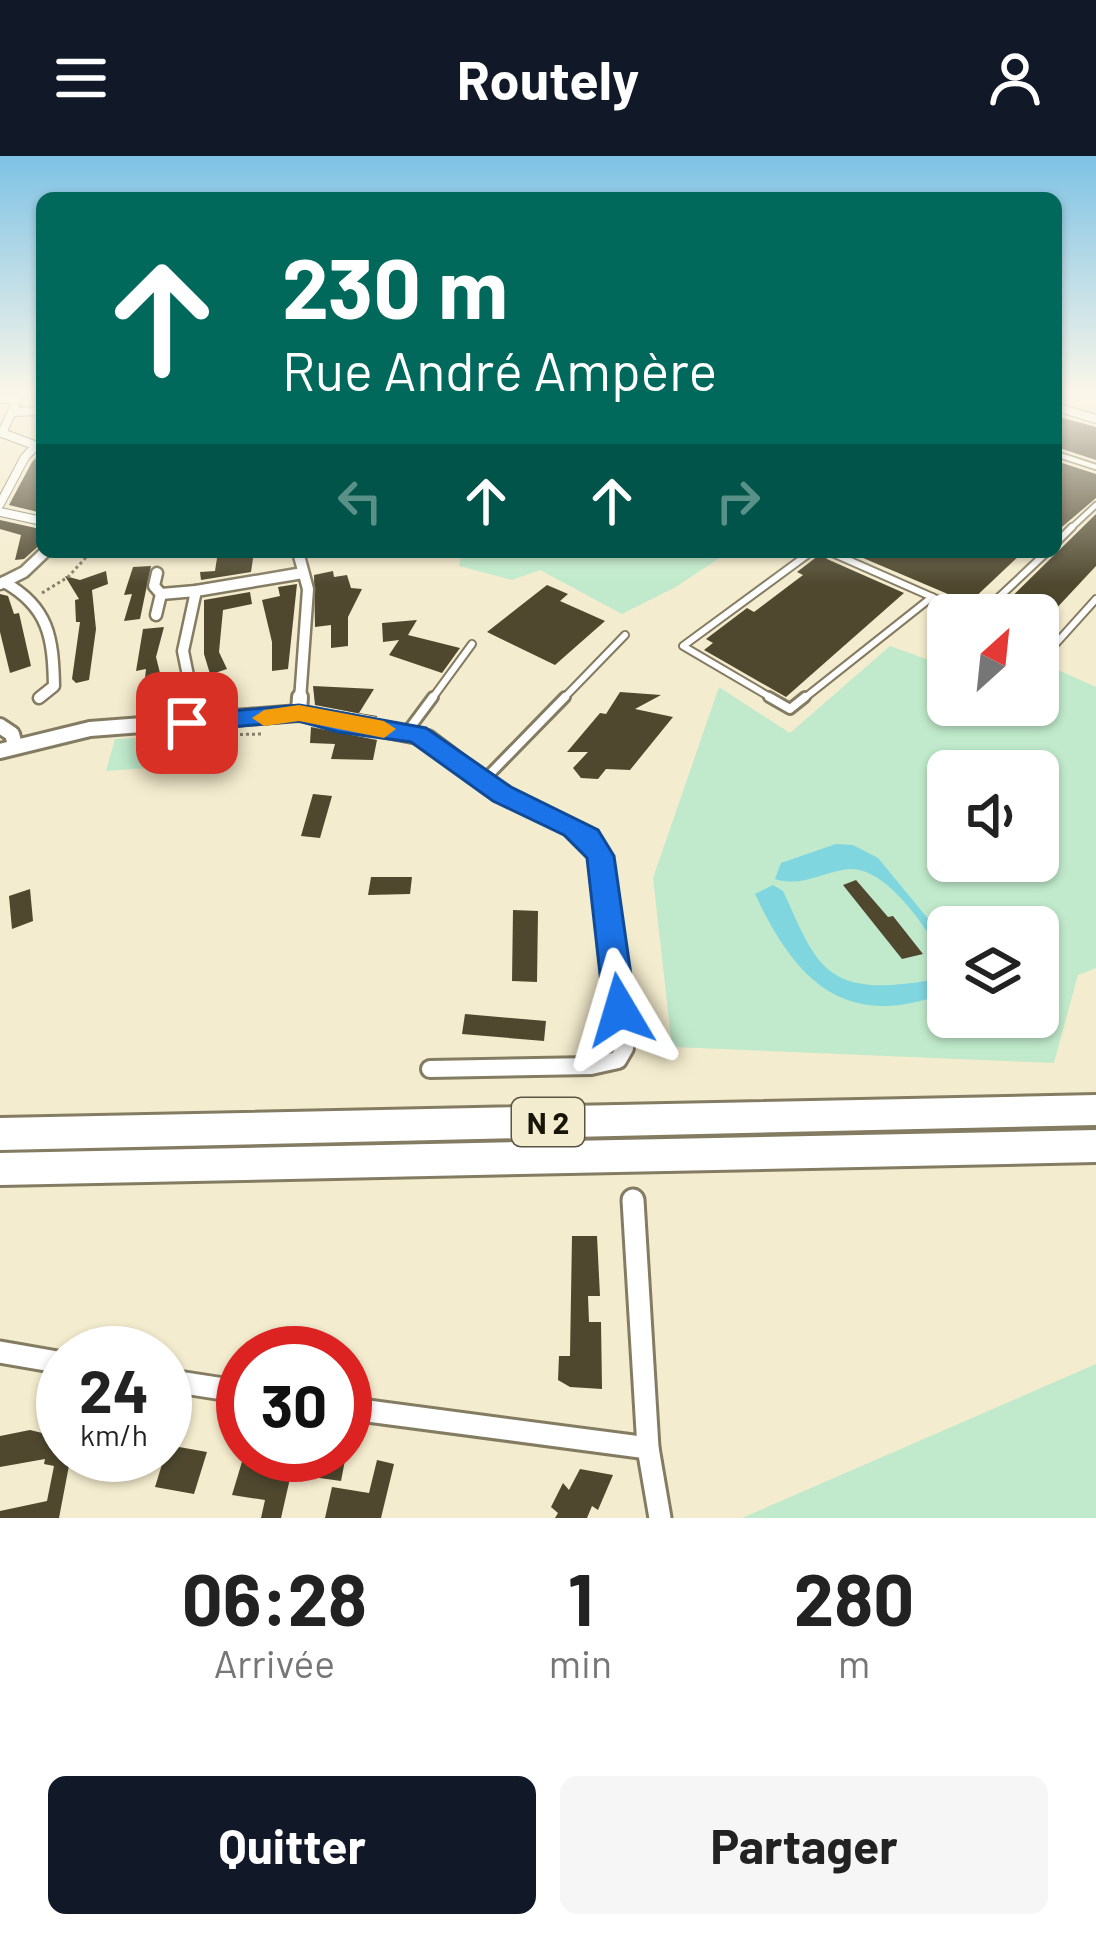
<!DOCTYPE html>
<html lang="fr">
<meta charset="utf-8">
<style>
:root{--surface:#fff;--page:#f6f6f6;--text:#222;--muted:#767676;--accent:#111827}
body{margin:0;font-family:Barlow,sans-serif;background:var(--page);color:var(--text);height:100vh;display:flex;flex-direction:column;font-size:45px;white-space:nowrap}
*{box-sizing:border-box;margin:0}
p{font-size:39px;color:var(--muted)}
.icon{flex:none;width:66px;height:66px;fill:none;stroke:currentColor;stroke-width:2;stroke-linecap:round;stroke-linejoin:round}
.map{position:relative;height:1362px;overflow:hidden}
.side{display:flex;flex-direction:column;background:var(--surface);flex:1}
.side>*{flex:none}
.top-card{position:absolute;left:36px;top:36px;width:1026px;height:366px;border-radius:18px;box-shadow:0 3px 9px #0004;background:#00695c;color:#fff;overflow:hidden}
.needle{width:78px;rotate:27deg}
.tools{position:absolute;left:927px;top:438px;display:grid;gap:24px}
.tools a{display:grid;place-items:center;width:132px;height:132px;border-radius:18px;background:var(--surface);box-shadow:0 3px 9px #0004;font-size:60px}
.speed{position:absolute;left:36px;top:1170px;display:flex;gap:24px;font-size:60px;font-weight:700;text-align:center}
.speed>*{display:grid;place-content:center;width:156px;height:156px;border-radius:50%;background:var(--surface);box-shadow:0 3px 9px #0004;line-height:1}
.speed small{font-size:30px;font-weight:400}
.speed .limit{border:18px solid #d22;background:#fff;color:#111}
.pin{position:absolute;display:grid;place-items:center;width:102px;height:102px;color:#fff;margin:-51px;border-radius:24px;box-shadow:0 6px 18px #0006}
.me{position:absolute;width:132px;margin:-66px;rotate:353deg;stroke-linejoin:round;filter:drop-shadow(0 0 9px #0008)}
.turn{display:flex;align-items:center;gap:42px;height:252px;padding:0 48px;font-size:54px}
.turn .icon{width:156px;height:156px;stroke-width:2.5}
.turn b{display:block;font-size:84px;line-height:102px}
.lanes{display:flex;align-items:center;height:114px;padding:0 48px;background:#0003;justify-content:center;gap:60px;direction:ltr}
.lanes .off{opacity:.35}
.eta{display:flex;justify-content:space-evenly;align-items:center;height:204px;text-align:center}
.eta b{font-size:72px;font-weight:700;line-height:84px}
.button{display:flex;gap:24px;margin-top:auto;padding:24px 48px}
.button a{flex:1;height:138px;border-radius:18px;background:var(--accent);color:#fff;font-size:48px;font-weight:700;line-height:138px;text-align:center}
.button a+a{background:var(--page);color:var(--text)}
header{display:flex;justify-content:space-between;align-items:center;height:156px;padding:0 48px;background:var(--accent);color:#fff;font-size:54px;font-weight:700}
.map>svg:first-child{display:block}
.green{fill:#c0eacb;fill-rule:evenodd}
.water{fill:#7fd6de}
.building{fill:#4f482f}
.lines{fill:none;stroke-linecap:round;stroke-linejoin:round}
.service-far2-casing{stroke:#847c62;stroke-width:8}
.service-far1-casing{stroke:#847c62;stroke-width:10}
.service-casing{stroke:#847c62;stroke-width:14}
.minor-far4-casing{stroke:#847c62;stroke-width:10}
.minor-far3-casing{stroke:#847c62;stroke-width:15}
.minor-far2-casing{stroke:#847c62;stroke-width:20}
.minor-far1-casing{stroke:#847c62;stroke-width:22}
.minor-casing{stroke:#847c62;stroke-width:27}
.trunk-casing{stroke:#847c62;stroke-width:6}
.path{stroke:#86806c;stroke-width:3;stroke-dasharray:3 3;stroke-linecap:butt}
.service-far2{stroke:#fff;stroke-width:4.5}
.service-far1{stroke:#fff;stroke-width:6}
.service{stroke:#fff;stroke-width:8}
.minor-far4{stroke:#fff;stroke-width:8}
.minor-far3{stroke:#fff;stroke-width:10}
.minor-far2{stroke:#fff;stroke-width:14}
.minor-far1{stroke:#fff;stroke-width:16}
.minor{stroke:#fff;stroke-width:21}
.trunk{fill:#fff;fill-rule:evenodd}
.route{fill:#1a73e8;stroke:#114b97;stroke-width:3}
.slow{fill:#f59e0b}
.labels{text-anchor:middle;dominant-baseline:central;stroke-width:12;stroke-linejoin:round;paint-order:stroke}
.shield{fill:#f4ecce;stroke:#595545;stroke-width:3}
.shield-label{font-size:30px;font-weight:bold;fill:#17140a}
</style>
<header><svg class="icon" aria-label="menu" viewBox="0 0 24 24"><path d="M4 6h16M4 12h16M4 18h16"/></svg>Routely<svg class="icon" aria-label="person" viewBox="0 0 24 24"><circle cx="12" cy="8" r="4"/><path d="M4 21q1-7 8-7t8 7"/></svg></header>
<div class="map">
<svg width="1096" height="1362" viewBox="0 0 1096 1362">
<rect width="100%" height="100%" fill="#f4ecce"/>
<g class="green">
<polygon points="462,396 729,396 674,432 622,458 540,414 512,424 459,410"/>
<path d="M 890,490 L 943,509 L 948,505 L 948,549 L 1038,549 L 1038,505 L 1096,531 L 1096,812 L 1078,819 L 1054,907 L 672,891 L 653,722 L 719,531 L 790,577 ZM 948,615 L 1038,615 L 1038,705 L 948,705 ZM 948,771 L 1038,771 L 1038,861 L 948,861 Z"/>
<polygon points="210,579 204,608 106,615 115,583"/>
<polygon points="1096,1208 1096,1362 742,1362"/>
</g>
<path class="water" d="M 836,688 L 853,689 L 878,702 L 948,787 L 948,836 C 846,876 796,826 755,738 L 773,729 L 783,735 C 813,799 821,837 903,828 C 920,826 934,826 947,814 C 936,782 888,711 850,713 C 822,715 804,732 775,723 L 781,707 Z"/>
<g class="building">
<polygon points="1056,260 1096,271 1096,304 1056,291"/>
<polygon points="42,296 42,357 9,349 32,306"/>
<polygon points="1056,305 1096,318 1096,342 1056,376"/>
<polygon points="1096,358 1096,410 1038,472 1038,459 993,459"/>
<polygon points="0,364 40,373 42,387 24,403 15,404 21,379 0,373"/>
<polygon points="254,396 251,416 201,424 200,416 215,415 217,402"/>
<polygon points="823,396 827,403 904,437 786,541 704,494 713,487 706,483 747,452 754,456 803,419 797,416"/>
<polygon points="849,396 1023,396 969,447"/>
<polygon points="151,410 140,463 124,465 132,438 124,439 133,411"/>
<polygon points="106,415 108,428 92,434 96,473 89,524 76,527 72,523 80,466 76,466 75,444 79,443 65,420 80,424"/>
<polygon points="333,415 334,421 347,419 351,432 362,433 348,461 348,490 331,492 331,469 315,471 314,419"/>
<polygon points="297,428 288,513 272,515 272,486 262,444 280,440 278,431"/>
<polygon points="547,429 568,438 560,445 605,465 555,509 487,476"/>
<polygon points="250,436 252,448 223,454 219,496 227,513 215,517 213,528 204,498 204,444"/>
<polygon points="0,438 8,440 14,458 19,457 31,510 10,517 0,476"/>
<polygon points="417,464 408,479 460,492 442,517 389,499 399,484 383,486 382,467"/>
<polygon points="164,471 156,501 164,533 143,540 146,513 136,515 143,473"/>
<polygon points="313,530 374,533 359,557 377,560 377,561 315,549"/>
<polygon points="620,536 661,539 635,553 673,561 630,614 606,613 598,623 581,622 573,612 588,596 567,596 600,557 606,558"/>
<polygon points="311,571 377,584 373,604 331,603 335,588 310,587"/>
<polygon points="313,638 332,640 320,682 301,680"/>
<polygon points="371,721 412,721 410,738 368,739"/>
<polygon points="856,724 888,761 893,760 923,798 902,803 843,729"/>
<polygon points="30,733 33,765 12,773 9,740"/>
<polygon points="513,754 538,755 537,826 512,825"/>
<polygon points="465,858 546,865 544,885 462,878"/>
<polygon points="572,1080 597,1080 600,1140 588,1140 589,1166 601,1166 602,1233 570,1231 558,1224 559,1200 570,1200"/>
<polygon points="30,1274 63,1282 63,1299 71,1299 59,1362 0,1362 0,1355 47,1345 54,1310 44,1308 45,1303 0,1311 0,1280"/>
<polygon points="168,1289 207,1296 194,1338 155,1331"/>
<polygon points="244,1299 346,1299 341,1325 291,1318 281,1362 261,1362 265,1344 232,1339"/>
<polygon points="377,1304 394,1308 381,1362 325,1362 332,1331 369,1337"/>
<polygon points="580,1313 613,1319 598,1354 592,1350 587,1362 555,1362 558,1357 551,1351 563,1327 569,1334"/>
</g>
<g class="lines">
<g class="service-far2-casing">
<g id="service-far2">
<polyline points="1056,298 1096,311"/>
<polyline points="1069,374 1096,349"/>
</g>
</g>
<g class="service-far1-casing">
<g id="service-far1">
<polyline points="1056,387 1072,371"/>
<polyline points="830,396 973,459"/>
<polyline points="980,459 1047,396"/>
<polyline points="1038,487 1051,493 1096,443"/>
<polyline points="431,544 472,488"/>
<polyline points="562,544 625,479"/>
<polyline points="775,544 683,490 811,396"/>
<polyline points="802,544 932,441"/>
</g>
</g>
<g class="service-casing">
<g id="service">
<polyline points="769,541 790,553 805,541"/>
<polyline points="407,576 433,541"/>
<polyline points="485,623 565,541"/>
</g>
</g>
<g class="minor-far4-casing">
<g id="minor-far4">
<polyline points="0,243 18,243 2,277 37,290"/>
<polyline points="1056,251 1096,263"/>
<polyline points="12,256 42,255"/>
<polyline points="0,348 25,301 37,289"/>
<polyline points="0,356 42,365"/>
</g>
</g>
<g class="minor-far3-casing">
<g id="minor-far3">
<polyline points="298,396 308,433 300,544"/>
<path d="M 4,426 C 49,451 53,482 54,530 L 39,542"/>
<polyline points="0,428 24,416 45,396"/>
<polyline points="161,438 196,435"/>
<polyline points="156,459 161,438 154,430 157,417"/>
<polyline points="193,544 183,495 196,435 303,417"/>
</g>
</g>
<g class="minor-far2-casing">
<g id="minor-far2">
<polyline points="299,557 300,541"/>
<polyline points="187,567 194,541"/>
<polyline points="0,570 12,578 15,589"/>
<polyline points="0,595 90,573 299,557 428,582 502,638 588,681 600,699 608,757"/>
</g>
</g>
<g class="minor-far1-casing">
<polyline id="minor-far1" points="430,913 591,910 618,904 625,892 607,754"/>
</g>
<g class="minor-casing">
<g id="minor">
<polyline points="633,1044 648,1292 660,1362"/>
<polyline points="0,1196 63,1207"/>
<polyline points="165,1224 243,1236"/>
<polyline points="345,1252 648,1292"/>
</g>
</g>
<g class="trunk-casing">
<g id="trunk">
<polygon points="1096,939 1096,969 0,994 0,962"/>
<polygon points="1096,974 1096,1006 0,1029 0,997"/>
</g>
</g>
<g class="path">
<polyline points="42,437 68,421 91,396"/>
<polyline points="216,579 261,578"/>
</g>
<use href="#service-far2" class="service-far2"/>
<use href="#service-far1" class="service-far1"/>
<use href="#service" class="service"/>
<use href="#minor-far4" class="minor-far4"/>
<use href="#minor-far3" class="minor-far3"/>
<use href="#minor-far2" class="minor-far2"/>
<use href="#minor-far1" class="minor-far1"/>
<use href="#minor" class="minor"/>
<use href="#trunk" class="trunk"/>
</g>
<linearGradient id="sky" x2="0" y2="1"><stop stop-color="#7ec2e4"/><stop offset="0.55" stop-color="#faf6e9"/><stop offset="1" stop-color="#faf6e9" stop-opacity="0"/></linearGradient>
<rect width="1096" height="429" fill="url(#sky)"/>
<polygon class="route" points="299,549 426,572 511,631 598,674 614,700 636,854 631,864 620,869 608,864 604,854 587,702 564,679 493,645 411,586 338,576 299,565 187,575 175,567 187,559"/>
<polygon class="slow" points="299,549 384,565 396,573 384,582 299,565 264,570 252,562 264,554"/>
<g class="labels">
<rect class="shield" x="512" y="942" width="72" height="48" rx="9"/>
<g class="shield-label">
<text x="548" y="966">N 2</text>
</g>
</g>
</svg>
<div class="tools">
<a><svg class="needle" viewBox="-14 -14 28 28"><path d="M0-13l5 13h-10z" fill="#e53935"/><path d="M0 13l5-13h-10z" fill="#767676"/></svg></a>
<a><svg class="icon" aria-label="sound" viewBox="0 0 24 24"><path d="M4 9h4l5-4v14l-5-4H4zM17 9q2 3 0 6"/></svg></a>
<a><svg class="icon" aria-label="layers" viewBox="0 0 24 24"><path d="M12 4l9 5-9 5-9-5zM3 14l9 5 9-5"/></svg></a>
</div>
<div class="speed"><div>24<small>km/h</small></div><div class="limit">30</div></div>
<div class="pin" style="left:187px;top:567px;background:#d93025"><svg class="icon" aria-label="arrive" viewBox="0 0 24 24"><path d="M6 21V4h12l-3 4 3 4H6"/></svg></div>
<svg class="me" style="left:620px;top:854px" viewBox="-20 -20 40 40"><path d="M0-17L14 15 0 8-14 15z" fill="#1a73e8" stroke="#fff" stroke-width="4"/></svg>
<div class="top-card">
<div class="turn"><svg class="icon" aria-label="ahead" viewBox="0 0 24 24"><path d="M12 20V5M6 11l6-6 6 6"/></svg><div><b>230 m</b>Rue André Ampère</div></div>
<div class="lanes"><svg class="icon off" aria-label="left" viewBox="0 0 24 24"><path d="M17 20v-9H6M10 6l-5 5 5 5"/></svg><svg class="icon" aria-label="ahead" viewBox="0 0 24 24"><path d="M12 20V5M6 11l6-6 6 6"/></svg><svg class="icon" aria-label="ahead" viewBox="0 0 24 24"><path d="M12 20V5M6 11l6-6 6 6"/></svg><svg class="icon off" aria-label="right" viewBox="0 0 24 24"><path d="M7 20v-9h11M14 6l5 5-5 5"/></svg></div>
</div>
</div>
<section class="side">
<div class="eta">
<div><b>06:28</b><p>Arrivée</p></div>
<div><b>1</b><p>min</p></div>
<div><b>280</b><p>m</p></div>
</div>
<div class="button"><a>Quitter</a><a>Partager</a></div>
</section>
